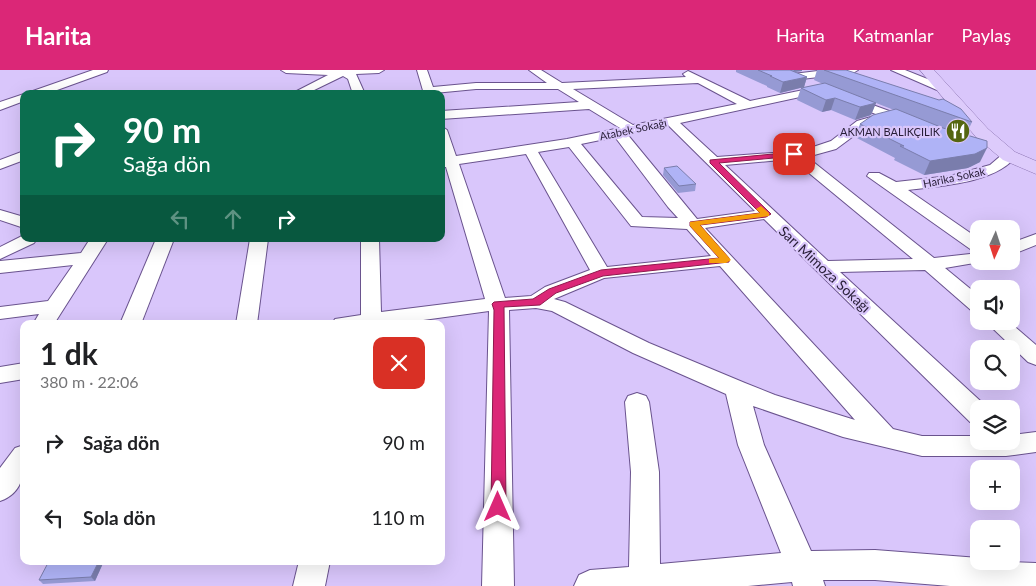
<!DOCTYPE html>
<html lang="tr">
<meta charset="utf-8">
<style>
:root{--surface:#fff;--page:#f2f2f2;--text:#202124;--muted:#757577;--accent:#db2777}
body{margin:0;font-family:Lato,sans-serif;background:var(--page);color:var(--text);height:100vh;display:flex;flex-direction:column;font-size:19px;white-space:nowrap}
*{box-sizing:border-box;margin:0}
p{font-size:16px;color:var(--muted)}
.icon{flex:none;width:28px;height:28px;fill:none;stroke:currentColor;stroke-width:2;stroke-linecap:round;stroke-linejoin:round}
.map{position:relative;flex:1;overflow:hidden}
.sheet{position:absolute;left:20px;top:250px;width:425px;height:245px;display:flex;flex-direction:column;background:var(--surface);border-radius:10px;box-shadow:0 5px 20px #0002}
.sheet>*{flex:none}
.hud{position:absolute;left:20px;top:20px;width:425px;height:152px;border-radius:10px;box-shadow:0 5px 20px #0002;background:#0b6e4f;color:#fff;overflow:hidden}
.needle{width:32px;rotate:183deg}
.buttons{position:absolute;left:970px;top:150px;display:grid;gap:10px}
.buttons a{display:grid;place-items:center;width:50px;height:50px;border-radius:10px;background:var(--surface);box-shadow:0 5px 20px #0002;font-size:25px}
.pin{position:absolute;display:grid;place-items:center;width:42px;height:42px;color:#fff;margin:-21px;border-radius:10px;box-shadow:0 2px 8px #0006}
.me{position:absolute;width:55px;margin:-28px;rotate:0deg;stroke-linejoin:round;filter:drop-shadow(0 0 4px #0008)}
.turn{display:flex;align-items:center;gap:18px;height:105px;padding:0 20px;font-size:22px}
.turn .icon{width:65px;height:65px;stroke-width:2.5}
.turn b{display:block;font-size:35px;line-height:42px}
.lanes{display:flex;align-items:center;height:48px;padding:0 20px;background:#0003;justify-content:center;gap:25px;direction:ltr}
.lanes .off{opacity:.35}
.round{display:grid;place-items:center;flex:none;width:52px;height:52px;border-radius:10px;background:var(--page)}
.summary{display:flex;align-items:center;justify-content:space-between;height:85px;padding:0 20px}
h1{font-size:30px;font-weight:700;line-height:38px}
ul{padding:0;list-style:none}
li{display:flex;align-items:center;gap:15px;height:75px;padding:0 20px}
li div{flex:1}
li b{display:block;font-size:19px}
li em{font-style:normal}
header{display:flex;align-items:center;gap:30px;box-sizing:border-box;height:70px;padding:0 25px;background:var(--accent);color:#fff}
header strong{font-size:24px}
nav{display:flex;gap:28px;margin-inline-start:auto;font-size:18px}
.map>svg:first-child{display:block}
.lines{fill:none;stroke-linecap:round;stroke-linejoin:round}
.minor-casing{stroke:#6a538e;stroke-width:2}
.major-casing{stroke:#8f78b5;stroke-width:1}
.minor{fill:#fff;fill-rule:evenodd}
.major{fill:#ddcbfb;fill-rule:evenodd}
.wall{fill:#969ad4}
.shaded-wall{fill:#7a7dac}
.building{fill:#afb3f6;stroke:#7a7dac}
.route{fill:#db2777;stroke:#8e194d}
.slow{fill:#f59e0b}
.labels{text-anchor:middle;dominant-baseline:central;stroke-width:4.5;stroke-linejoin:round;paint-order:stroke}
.far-street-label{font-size:11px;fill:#271d36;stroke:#d9c6fb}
.far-poi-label{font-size:11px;fill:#271d36;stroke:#d9c6fb;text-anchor:end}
.street-label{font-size:14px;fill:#271d36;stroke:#d9c6fb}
</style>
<header>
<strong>Harita</strong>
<nav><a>Harita</a><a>Katmanlar</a><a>Paylaş</a></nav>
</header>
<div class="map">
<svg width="1036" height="516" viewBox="0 0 1036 516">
<rect width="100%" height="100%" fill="#d9c6fb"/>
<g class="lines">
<g class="minor-casing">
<g id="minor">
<polygon points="93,0 108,0 107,2 46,24 28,24 30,22"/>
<polygon points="281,0 384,0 379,3 356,4 365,24 353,24 348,9 343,6 306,24 291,24 328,5 286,3"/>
<path d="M 417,0 L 427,0 L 433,17 L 476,13 L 547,13 L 529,0 L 541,0 L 562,13 L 686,7 L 683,4 L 688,1 L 750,31 L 823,16 L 829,19 L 823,22 L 680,53 L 717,87 L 786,82 L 813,77 L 831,71 L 857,51 L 878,45 L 844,31 L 842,29 L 848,26 L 914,50 L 916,53 L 914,56 L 910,57 L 891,50 L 873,54 L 863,59 L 836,79 L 807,87 L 934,188 L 979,183 L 979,191 L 986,191 L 945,198 L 979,226 L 979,243 L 972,241 L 925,200 L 840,202 L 988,338 L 979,339 L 979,354 L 970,352 L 764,149 L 705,158 L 893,359 L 922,366 L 979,366 L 979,371 L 1011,371 L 1011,365 L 1036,362 L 1036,382 L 1006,386 L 922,386 L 843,367 L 753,336 L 764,375 L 811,481 L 875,480 L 979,488 L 979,491 L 1036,493 L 1036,516 L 950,516 L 875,510 L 823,510 L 825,516 L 793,516 L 792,512 L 748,516 L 574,516 L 579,505 L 590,500 L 629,497 L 631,402 L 625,332 L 628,326 L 637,323 L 646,326 L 649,332 L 659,402 L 660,494 L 781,483 L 738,375 L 726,324 L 633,283 L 552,241 L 536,238 L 509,240 L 514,516 L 482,516 L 489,241 L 394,254 L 332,254 L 335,249 L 361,245 L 361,169 L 379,169 L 381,242 L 485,229 L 446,97 L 441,97 L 441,89 L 443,88 L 441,56 L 447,60 L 456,86 L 567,69 L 620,58 L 589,39 L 441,49 L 441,41 L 579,32 L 558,19 L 476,19 L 424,24 ZM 698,13 L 737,34 L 633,55 L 573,19 ZM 668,55 L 755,141 L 697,149 L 627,64 ZM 615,67 L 668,137 L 678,148 L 642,147 L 581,74 ZM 569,77 L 631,156 L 687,159 L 711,186 L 607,197 L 538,82 ZM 526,84 L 590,200 L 545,217 L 531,226 L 505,228 L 459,94 ZM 792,89 L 913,189 L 828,191 L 725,95 ZM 720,196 L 855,350 L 775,325 L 745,313 L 649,273 L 565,232 L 554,229 L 604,208 Z"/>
<polygon points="826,0 858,0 853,3 793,10 788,7 793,4"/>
<polygon points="891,0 905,0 945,16 947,18 945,20 937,20"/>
<polygon points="24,24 24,31 0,40 0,32"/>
<polygon points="24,81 24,90 0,99 0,90"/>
<path d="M 1009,82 L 1016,86 C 997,113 939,116 908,120 L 979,169 L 979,182 L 973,181 L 867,106 L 869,103 L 879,103 L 896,112 L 950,106 L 990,95 L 1004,83 Z"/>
<polygon points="0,140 24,147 24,158 0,150"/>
<polygon points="1036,164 1036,175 1011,185 1011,173"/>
<polygon points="24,165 24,169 37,169 34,173 0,189 0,177"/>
<polygon points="90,169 108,169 54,254 33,254 39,244 0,249 0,237 48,231 73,195 0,203 0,191 81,183"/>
<polygon points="156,169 174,169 141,254 120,254"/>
<polygon points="250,169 268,169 257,254 236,254"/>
<polygon points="985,251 1008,251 1036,275 1036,295 1028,292"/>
<polygon points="24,293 24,309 0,313 0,297"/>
<path d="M 24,375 C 24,399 26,422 0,431 L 0,398 L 15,378 Z"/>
<polygon points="299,491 330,491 325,516 293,516"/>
</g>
</g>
<g class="major-casing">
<polygon id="major" points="920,0 934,0 988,59 1015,82 1036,91 1036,104 1003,90 976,67"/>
</g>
<use href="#minor" class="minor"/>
<use href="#major" class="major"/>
</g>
<g class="wall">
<polygon points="736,0 802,0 802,1 795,2 807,7 804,17 780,23 767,17 767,16 736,2"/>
<polygon points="817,0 846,0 972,52 966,65 980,92 968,98 924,105 894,90 895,88 855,67 860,54 894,40 876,33 871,45 855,50 831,40 822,42 797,30 801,18 823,14 814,10"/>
<polygon points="664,98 696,114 695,121 678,123 663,105"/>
<polygon points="104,491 95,511 43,514 39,510"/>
</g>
<g class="shaded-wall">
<polygon points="794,0 802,0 802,1 793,2"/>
<polygon points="807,7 804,17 780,23 783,12"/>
<polygon points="835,28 831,40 822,42 826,30"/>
<polygon points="876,33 871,45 855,50 860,37"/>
<polygon points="987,78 980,92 968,98 924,105 930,91"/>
<polygon points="99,491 104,491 95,511 91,507"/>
</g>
<g class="building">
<polygon points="758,0 790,0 807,7 783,12 770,6 772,6"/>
<polygon points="824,0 846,0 939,30 943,29 961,39 972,52"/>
<polygon points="825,13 876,33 860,37 835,28 826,30 801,18"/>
<polygon points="896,39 943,58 987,71 987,78 975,84 930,91 900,76 904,76 860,54 873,45"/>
<polygon points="677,96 696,114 679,116 664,98"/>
<polygon points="49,491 99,491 91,507 39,510"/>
</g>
<polygon class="route" points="794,82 796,83 796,86 719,93 771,144 766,147 700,155 729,188 729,192 603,206 556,223 540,235 504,237 506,437 504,442 498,444 493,442 491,437 494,240 492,234 494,232 533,229 549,219 601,200 719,188 690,156 690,152 760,143 710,93 710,90"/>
<polygon class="slow" points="761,136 769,143 769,146 700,155 731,190 726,193 709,193 709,189 719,188 690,156 690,152 760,143 756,139"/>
<defs>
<g id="restaurant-disc" transform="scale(1.25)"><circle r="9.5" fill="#556610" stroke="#d9c6fb"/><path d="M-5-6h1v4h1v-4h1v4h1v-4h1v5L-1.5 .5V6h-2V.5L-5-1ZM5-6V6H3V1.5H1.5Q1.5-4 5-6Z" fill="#fff"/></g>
</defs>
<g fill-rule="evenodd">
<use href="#restaurant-disc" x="958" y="61"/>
</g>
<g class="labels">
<g class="far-street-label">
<text transform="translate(633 59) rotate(-12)">Atabek Sokağı</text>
<text transform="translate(954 107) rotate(-12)">Harika Sokak</text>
</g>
<g class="far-poi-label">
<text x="940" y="61">AKMAN BALIKÇILIK</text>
</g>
<g class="street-label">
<text transform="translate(825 199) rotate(43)">Sarı Mimoza Sokağı</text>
</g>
</g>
</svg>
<div class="buttons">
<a><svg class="needle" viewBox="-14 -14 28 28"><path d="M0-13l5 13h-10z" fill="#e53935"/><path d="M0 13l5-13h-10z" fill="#757577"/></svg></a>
<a><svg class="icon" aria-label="sound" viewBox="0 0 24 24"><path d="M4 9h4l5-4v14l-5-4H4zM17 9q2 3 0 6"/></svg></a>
<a><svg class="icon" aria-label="search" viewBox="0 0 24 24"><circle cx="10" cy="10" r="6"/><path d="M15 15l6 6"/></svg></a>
<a><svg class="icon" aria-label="layers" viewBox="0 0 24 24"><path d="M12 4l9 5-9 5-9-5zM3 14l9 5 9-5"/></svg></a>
<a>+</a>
<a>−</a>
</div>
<div class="pin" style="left:794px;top:84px;background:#d93025"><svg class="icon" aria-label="arrive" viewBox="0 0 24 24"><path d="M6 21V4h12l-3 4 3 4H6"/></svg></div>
<svg class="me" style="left:498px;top:437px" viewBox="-20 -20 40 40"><path d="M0-17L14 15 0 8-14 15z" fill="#db2777" stroke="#fff" stroke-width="4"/></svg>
<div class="hud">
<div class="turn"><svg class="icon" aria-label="right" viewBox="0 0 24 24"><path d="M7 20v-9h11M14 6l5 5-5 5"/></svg><div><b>90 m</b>Sağa dön</div></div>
<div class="lanes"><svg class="icon off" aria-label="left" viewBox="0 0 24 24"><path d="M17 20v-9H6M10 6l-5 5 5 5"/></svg><svg class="icon off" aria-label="ahead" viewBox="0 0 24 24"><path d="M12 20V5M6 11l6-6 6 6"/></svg><svg class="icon" aria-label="right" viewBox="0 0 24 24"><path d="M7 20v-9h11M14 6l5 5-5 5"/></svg></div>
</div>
<section class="sheet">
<div class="summary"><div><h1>1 dk</h1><p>380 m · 22:06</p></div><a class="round" style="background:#d93025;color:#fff"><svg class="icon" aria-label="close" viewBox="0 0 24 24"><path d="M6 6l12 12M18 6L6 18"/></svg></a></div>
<ul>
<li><svg class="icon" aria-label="right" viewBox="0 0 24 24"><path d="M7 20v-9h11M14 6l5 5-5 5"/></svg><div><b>Sağa dön</b></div><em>90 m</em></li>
<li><svg class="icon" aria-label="left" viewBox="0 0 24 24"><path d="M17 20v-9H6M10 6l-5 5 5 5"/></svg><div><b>Sola dön</b></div><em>110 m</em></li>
</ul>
</section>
</div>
